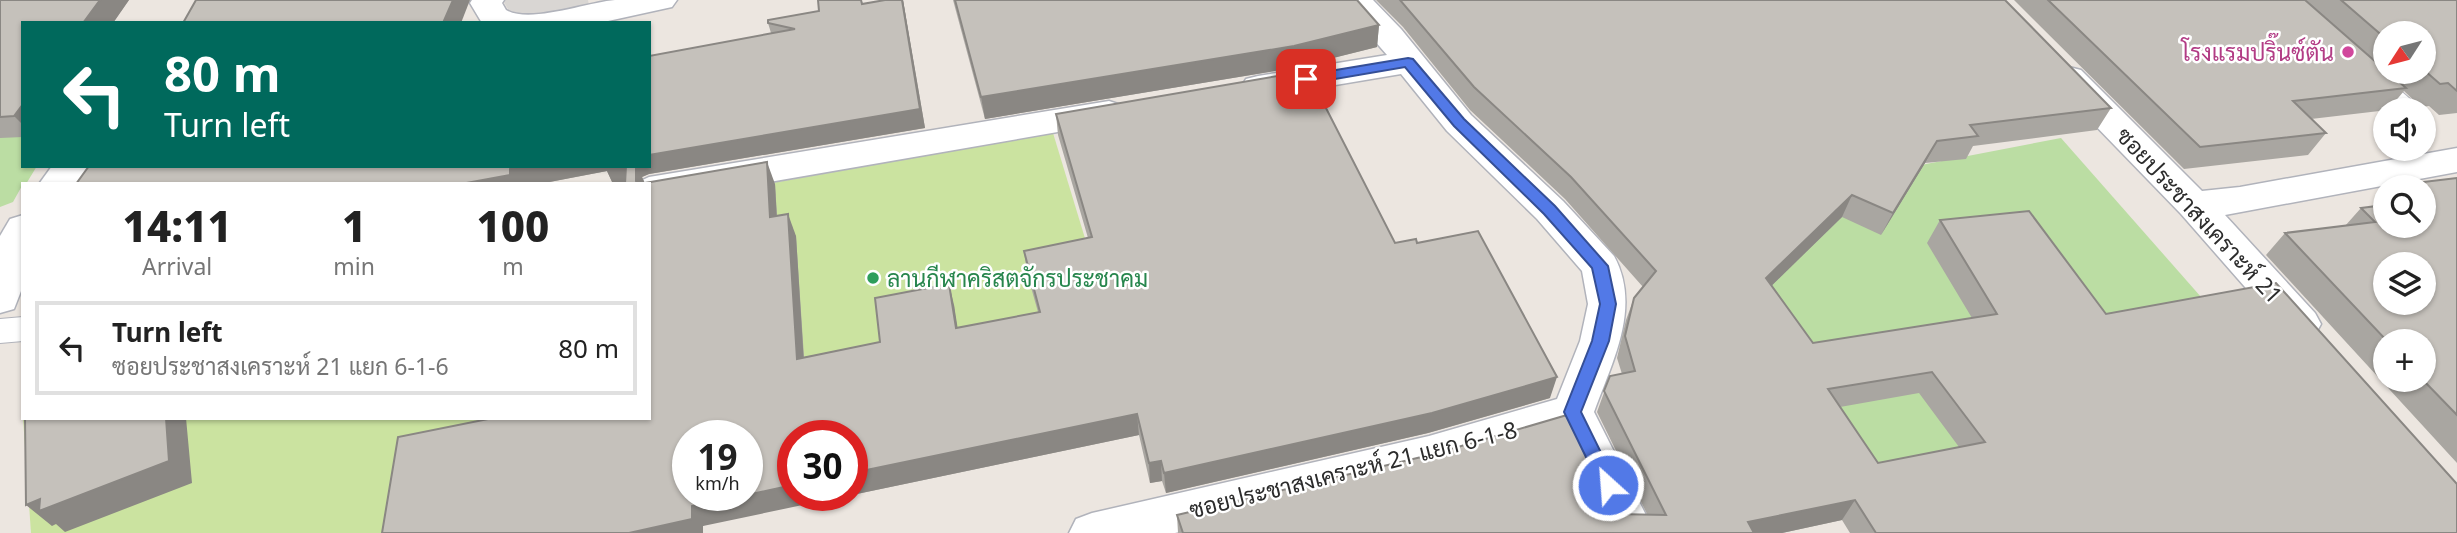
<!DOCTYPE html>
<meta charset="utf-8">
<style>
:root{--surface:#fff;--page:#f2f2f2;--text:#222;--muted:#767676;--line:#e0e0e0}
body{margin:0;font-family:"Noto Sans",Sarabun,sans-serif;background:var(--page);color:var(--text);height:100vh;display:flex;flex-direction:column;font-size:26px;white-space:nowrap}
*{box-sizing:border-box;margin:0}
p{font-size:23px;color:var(--muted)}
.icon{flex:none;width:38px;height:38px;fill:none;stroke:currentColor;stroke-width:2;stroke-linecap:round;stroke-linejoin:round}
.map{position:relative;flex:1;overflow:hidden}
.sheet{position:absolute;left:21px;top:182px;width:630px;height:238px;display:flex;flex-direction:column;background:var(--surface);border-radius:0px;box-shadow:0 2px 5px #0004}
.sheet>*{flex:none}
.guide{position:absolute;left:21px;top:21px;width:630px;height:147px;border-radius:0px;box-shadow:0 2px 5px #0004;background:#00695c;color:#fff;overflow:hidden}
.needle{width:46px;rotate:234deg}
.fabs{position:absolute;left:2373px;top:21px;display:grid;gap:14px}
.fabs a{display:grid;place-items:center;width:63px;height:63px;border-radius:50%;background:var(--surface);box-shadow:0 2px 5px #0004;font-size:35px}
.speed{position:absolute;left:672px;top:420px;display:flex;gap:14px;font-size:35px;font-weight:700;text-align:center}
.speed>*{display:grid;place-content:center;width:91px;height:91px;border-radius:50%;background:var(--surface);box-shadow:0 2px 5px #0004;line-height:1}
.speed small{font-size:18px;font-weight:400}
.speed .limit{border:10px solid #d22;background:#fff;color:#111}
.pin{position:absolute;display:grid;place-items:center;width:60px;height:60px;color:#fff;margin:-30px;border-radius:14px;box-shadow:0 4px 10px #0006}
.me{position:absolute;width:77px;margin:-38px;rotate:334deg;stroke-linejoin:round;filter:drop-shadow(0 0 5px #0008)}
.turn{display:flex;align-items:center;gap:24px;height:147px;padding:0 28px;font-size:32px}
.turn .icon{width:91px;height:91px;stroke-width:2.5}
.turn b{display:block;font-size:49px;line-height:60px}
.eta{display:flex;justify-content:space-evenly;align-items:center;height:119px;text-align:center}
.eta b{font-size:42px;font-weight:800;line-height:49px}
ul{padding:0;list-style:none}
li{display:flex;align-items:center;gap:21px;height:94px;margin:0 14px 10px;padding:0 14px;border:4px solid var(--line);border-radius:0px}
li div{flex:1}
li b{display:block;font-size:26px}
li em{font-style:normal}
.map>svg:first-child{display:block}
.green{fill:#bbdda3}
.pitch{fill:#cbe3a0}
.plaza{fill:#d9d6d3}
.lines{fill:none;stroke-linecap:round;stroke-linejoin:round}
.lane-casing{stroke:#b1b3bb;stroke-width:2}
.street-casing{stroke:#b1b3bb;stroke-width:3}
.lane{fill:#fff;fill-rule:evenodd}
.street{fill:#fff;fill-rule:evenodd}
.wall{fill:#a9a6a1;fill-rule:evenodd}
.shaded-wall{fill:#8a8783}
.building{fill:#c5c1bb;stroke:#8a8783;stroke-width:2;fill-rule:evenodd}
.route{fill:#5279e7;stroke:#354f96;stroke-width:2}
.hotel-dot{fill:#d1479c;stroke:#fff;stroke-width:2.5}
.leisure-dot{fill:#2e9e5b;stroke:#fff;stroke-width:2.5}
.labels{text-anchor:middle;dominant-baseline:central;stroke-width:5;stroke-linejoin:round;paint-order:stroke}
.hotel-label{font-size:23px;fill:#b23c85;stroke:#fff;text-anchor:end}
.street-label{font-size:23px;fill:#2c2c2c;stroke:#fff}
.leisure-label{font-size:23px;fill:#27864d;stroke:#fff;text-anchor:start}
</style>
<div class="map">
<svg width="2457" height="533" viewBox="0 0 2457 533">
<rect width="100%" height="100%" fill="#ece6e0"/>
<g class="green">
<polygon points="23,122 23,166 37,166 26,184 23,184 13,202 0,207 0,124"/>
<polygon points="2061,138 2231,331 2191,405 1869,475 1682,211"/>
</g>
<g class="pitch">
<polygon points="1053,133 1108,314 649,404 649,205"/>
<polygon points="23,418 575,418 396,533 31,533"/>
</g>
<polygon class="plaza" points="503,0 588,0 589,5 547,14 511,15"/>
<g class="lines">
<g class="lane-casing">
<g id="lane">
<polygon points="2365,66 2374,68 2416,104 2420,110 2391,110 2352,74 2356,68"/>
<polygon points="23,317 23,341 0,343 0,319"/>
</g>
</g>
<g class="street-casing">
<g id="street">
<path d="M 472,0 L 504,0 L 502,3 L 506,10 C 530,24 588,2 615,0 C 636,0 657,0 677,0 L 672,7 L 599,23 L 482,23 L 470,3 Z"/>
<path d="M 1339,0 L 1373,0 L 1401,29 L 1471,115 L 1563,201 L 1614,256 C 1642,307 1612,362 1594,412 L 1655,533 L 1609,533 L 1562,433 L 1429,472 L 1175,533 L 1069,533 L 1076,519 L 1092,513 L 1429,436 L 1557,399 L 1580,341 L 1588,304 L 1582,271 L 1537,219 L 1447,131 L 1401,74 L 1258,98 L 1246,95 L 1241,87 L 1246,79 L 1258,76 L 1387,55 Z"/>
<polygon points="2069,67 2081,70 2202,191 2240,187 2457,148 2457,172 2225,215 2315,313 2321,324 2315,335 2301,339 2287,335 2181,214 2057,86 2052,78 2057,70"/>
<polygon points="1109,101 1121,105 1126,113 1121,121 649,203 649,184 634,184 649,177"/>
<polygon points="52,166 90,166 77,184 39,184"/>
<polygon points="23,215 23,286 14,309 0,313 0,236 10,219"/>
</g>
</g>
<use href="#lane" class="lane"/>
<use href="#street" class="street"/>
</g>
<g class="wall">
<polygon points="0,0 129,0 113,23 23,23 23,137 0,138"/>
<polygon points="903,0 925,128 649,174 642,177 645,183 775,184 777,216 796,236 804,357 880,342 954,305 957,328 1038,312 1027,273 1024,251 1088,238 1058,135 1056,114 1395,243 1417,243 1550,398 1428,433 1166,493 1162,481 1150,483 1139,435 852,495 852,436 703,526 649,418 625,183 613,184 607,171 539,184 76,184 771,33 768,23 864,4"/>
<polygon points="953,0 1357,0 1379,25 1377,47 1293,68 985,119"/>
<path d="M 1376,0 L 2005,0 L 2111,108 L 2097,130 L 1973,146 L 1966,159 L 1925,163 L 1881,235 L 1842,217 L 1772,285 L 1813,343 L 1972,318 L 1927,243 L 1940,220 L 2106,314 L 2457,533 L 1850,533 L 1842,520 L 1782,533 L 1178,533 L 1177,515 L 1647,514 L 1597,412 L 1610,376 L 1622,374 L 1617,358 L 1626,320 L 1634,298 L 1643,287 L 1565,199 L 1470,110 L 1403,27 ZM 1919,393 L 1959,447 L 1878,463 L 1840,407 Z"/>
<path d="M 2014,0 L 2457,0 L 2457,113 L 2439,115 L 2429,106 L 2421,107 L 2404,91 L 2388,110 L 2311,119 L 2326,133 L 2308,155 L 2184,169 ZM 2385,33 L 2424,33 L 2424,72 L 2385,72 Z"/>
<path d="M 2457,178 L 2457,463 L 2266,255 L 2285,233 L 2345,226 L 2361,208 L 2372,207 L 2385,191 L 2385,226 L 2424,187 L 2389,187 L 2390,186 ZM 2385,341 L 2424,341 L 2424,380 L 2385,380 Z"/>
</g>
<g class="shaded-wall">
<polygon points="100,0 129,0 113,23 83,23"/>
<polygon points="453,0 470,0 461,23 443,23"/>
<polygon points="903,0 925,128 649,174 642,177 645,184 638,184 634,181 620,184 613,184 607,171 539,184 461,184 510,169 525,166 649,166 649,155"/>
<polygon points="1379,25 1377,47 1293,68 985,119 981,97"/>
<polygon points="23,104 23,125 14,116"/>
<polygon points="1937,141 1925,163 1881,235 1893,213"/>
<polygon points="767,162 775,184 778,239 770,217"/>
<polygon points="1852,195 1842,217 1757,300 1766,278"/>
<polygon points="788,214 796,236 805,380 797,359"/>
<polygon points="949,284 954,305 961,349 956,328"/>
<polygon points="1557,377 1550,398 1428,433 1166,493 1164,473"/>
<polygon points="1137,414 1139,435 852,495 852,473"/>
<polygon points="166,418 186,418 192,483 65,532 56,524 52,526 26,505"/>
<polygon points="1161,461 1162,481 1150,483 1149,463"/>
<polygon points="793,485 793,495 850,495 703,526 703,533 629,533 692,506"/>
<polygon points="1855,500 1842,520 1782,533 1742,533 1748,522"/>
</g>
<g class="building">
<polygon points="0,0 100,0 83,23 23,23 23,104 14,116 0,117"/>
<polygon points="196,0 453,0 443,23 183,23"/>
<polygon points="818,0 861,0 862,4 885,0 902,0 920,109 649,155 649,56 795,29 768,23 768,20 819,11"/>
<polygon points="955,0 1357,0 1379,25 1294,46 981,97"/>
<path d="M 1400,0 L 2005,0 L 2111,108 L 1970,125 L 1978,136 L 1937,141 L 1893,213 L 1852,195 L 1766,278 L 1813,343 L 1997,314 L 1940,220 L 2029,211 L 2106,314 L 2276,283 L 2457,484 L 2457,533 L 1876,533 L 1855,500 L 1748,522 L 1754,533 L 1183,533 L 1177,515 L 1434,454 L 1567,415 L 1615,514 L 1666,515 L 1604,391 L 1610,376 L 1635,371 L 1625,336 L 1634,298 L 1656,271 L 1571,177 L 1474,87 ZM 1932,372 L 1985,442 L 1878,463 L 1828,389 Z"/>
<polygon points="2048,0 2305,0 2385,70 2385,72 2388,72 2406,88 2293,101 2326,133 2200,147"/>
<polygon points="2341,0 2457,0 2457,91 2448,83 2440,84 2424,70 2424,33 2385,33 2385,38"/>
<polygon points="1307,71 1395,243 1416,239 1417,243 1478,231 1557,377 1432,413 1164,473 1161,461 1149,463 1137,414 852,473 852,436 793,436 793,485 747,495 747,436 688,436 688,495 744,495 692,506 692,519 629,533 382,533 398,437 493,418 649,418 649,184 639,184 767,162 770,217 788,214 797,359 880,342 875,298 949,284 956,328 1040,312 1024,251 1092,237 1056,114"/>
<polygon points="89,166 525,166 510,169 510,175 461,184 76,184"/>
<polygon points="626,166 636,166 636,181 639,184 625,184"/>
<path d="M 2457,178 L 2457,415 L 2423,380 L 2424,341 L 2387,341 L 2285,233 L 2375,222 L 2361,208 L 2385,205 L 2385,226 L 2424,226 L 2424,187 L 2390,186 ZM 2385,264 L 2424,264 L 2424,303 L 2385,303 Z"/>
<polygon points="25,418 166,418 169,461 39,511 40,499 26,505"/>
</g>
<polygon class="route" points="1408,58 1413,59 1464,119 1555,206 1608,266 1616,304 1609,341 1581,412 1617,485 1615,490 1608,493 1602,490 1564,412 1592,341 1600,304 1592,268 1544,214 1454,126 1405,67 1306,84 1299,79 1306,75"/>
<circle class="hotel-dot" cx="2348" cy="52" r="7"/>
<circle class="leisure-dot" cx="873" cy="278" r="7"/>
<g class="labels">
<g class="hotel-label">
<text x="2334" y="52">โรงแรมปริ๊นซ์ตัน</text>
</g>
<g class="street-label">
<text transform="translate(2200 215) rotate(47)">ซอยประชาสงเคราะห์ 21</text>
<text transform="translate(1353 469) rotate(-14)">ซอยประชาสงเคราะห์ 21 แยก 6-1-8</text>
</g>
<g class="leisure-label">
<text x="887" y="278">ลานกีฬาคริสตจักรประชาคม</text>
</g>
</g>
</svg>
<div class="fabs">
<a><svg class="needle" viewBox="-14 -14 28 28"><path d="M0-13l5 13h-10z" fill="#e53935"/><path d="M0 13l5-13h-10z" fill="#767676"/></svg></a>
<a><svg class="icon" aria-label="sound" viewBox="0 0 24 24"><path d="M4 9h4l5-4v14l-5-4H4zM17 9q2 3 0 6"/></svg></a>
<a><svg class="icon" aria-label="search" viewBox="0 0 24 24"><circle cx="10" cy="10" r="6"/><path d="M15 15l6 6"/></svg></a>
<a><svg class="icon" aria-label="layers" viewBox="0 0 24 24"><path d="M12 4l9 5-9 5-9-5zM3 14l9 5 9-5"/></svg></a>
<a>+</a>
</div>
<div class="speed"><div>19<small>km/h</small></div><div class="limit">30</div></div>
<div class="pin" style="left:1306px;top:79px;background:#d93025"><svg class="icon" aria-label="arrive" viewBox="0 0 24 24"><path d="M6 21V4h12l-3 4 3 4H6"/></svg></div>
<svg class="me" style="left:1608px;top:485px" viewBox="-20 -20 40 40"><circle r="17" fill="#5279e7" stroke="#fff" stroke-width="3"/><path d="M0-11L8 9 0 5-8 9z" fill="#fff"/></svg>
<div class="guide">
<div class="turn"><svg class="icon" aria-label="left" viewBox="0 0 24 24"><path d="M17 20v-9H6M10 6l-5 5 5 5"/></svg><div><b>80 m</b>Turn left</div></div>
</div>
<section class="sheet">
<div class="eta">
<div><b>14:11</b><p>Arrival</p></div>
<div><b>1</b><p>min</p></div>
<div><b>100</b><p>m</p></div>
</div>
<ul>
<li><svg class="icon" aria-label="left" viewBox="0 0 24 24"><path d="M17 20v-9H6M10 6l-5 5 5 5"/></svg><div><b>Turn left</b><p>ซอยประชาสงเคราะห์ 21 แยก 6-1-6</p></div><em>80 m</em></li>
</ul>
</section>
</div>
